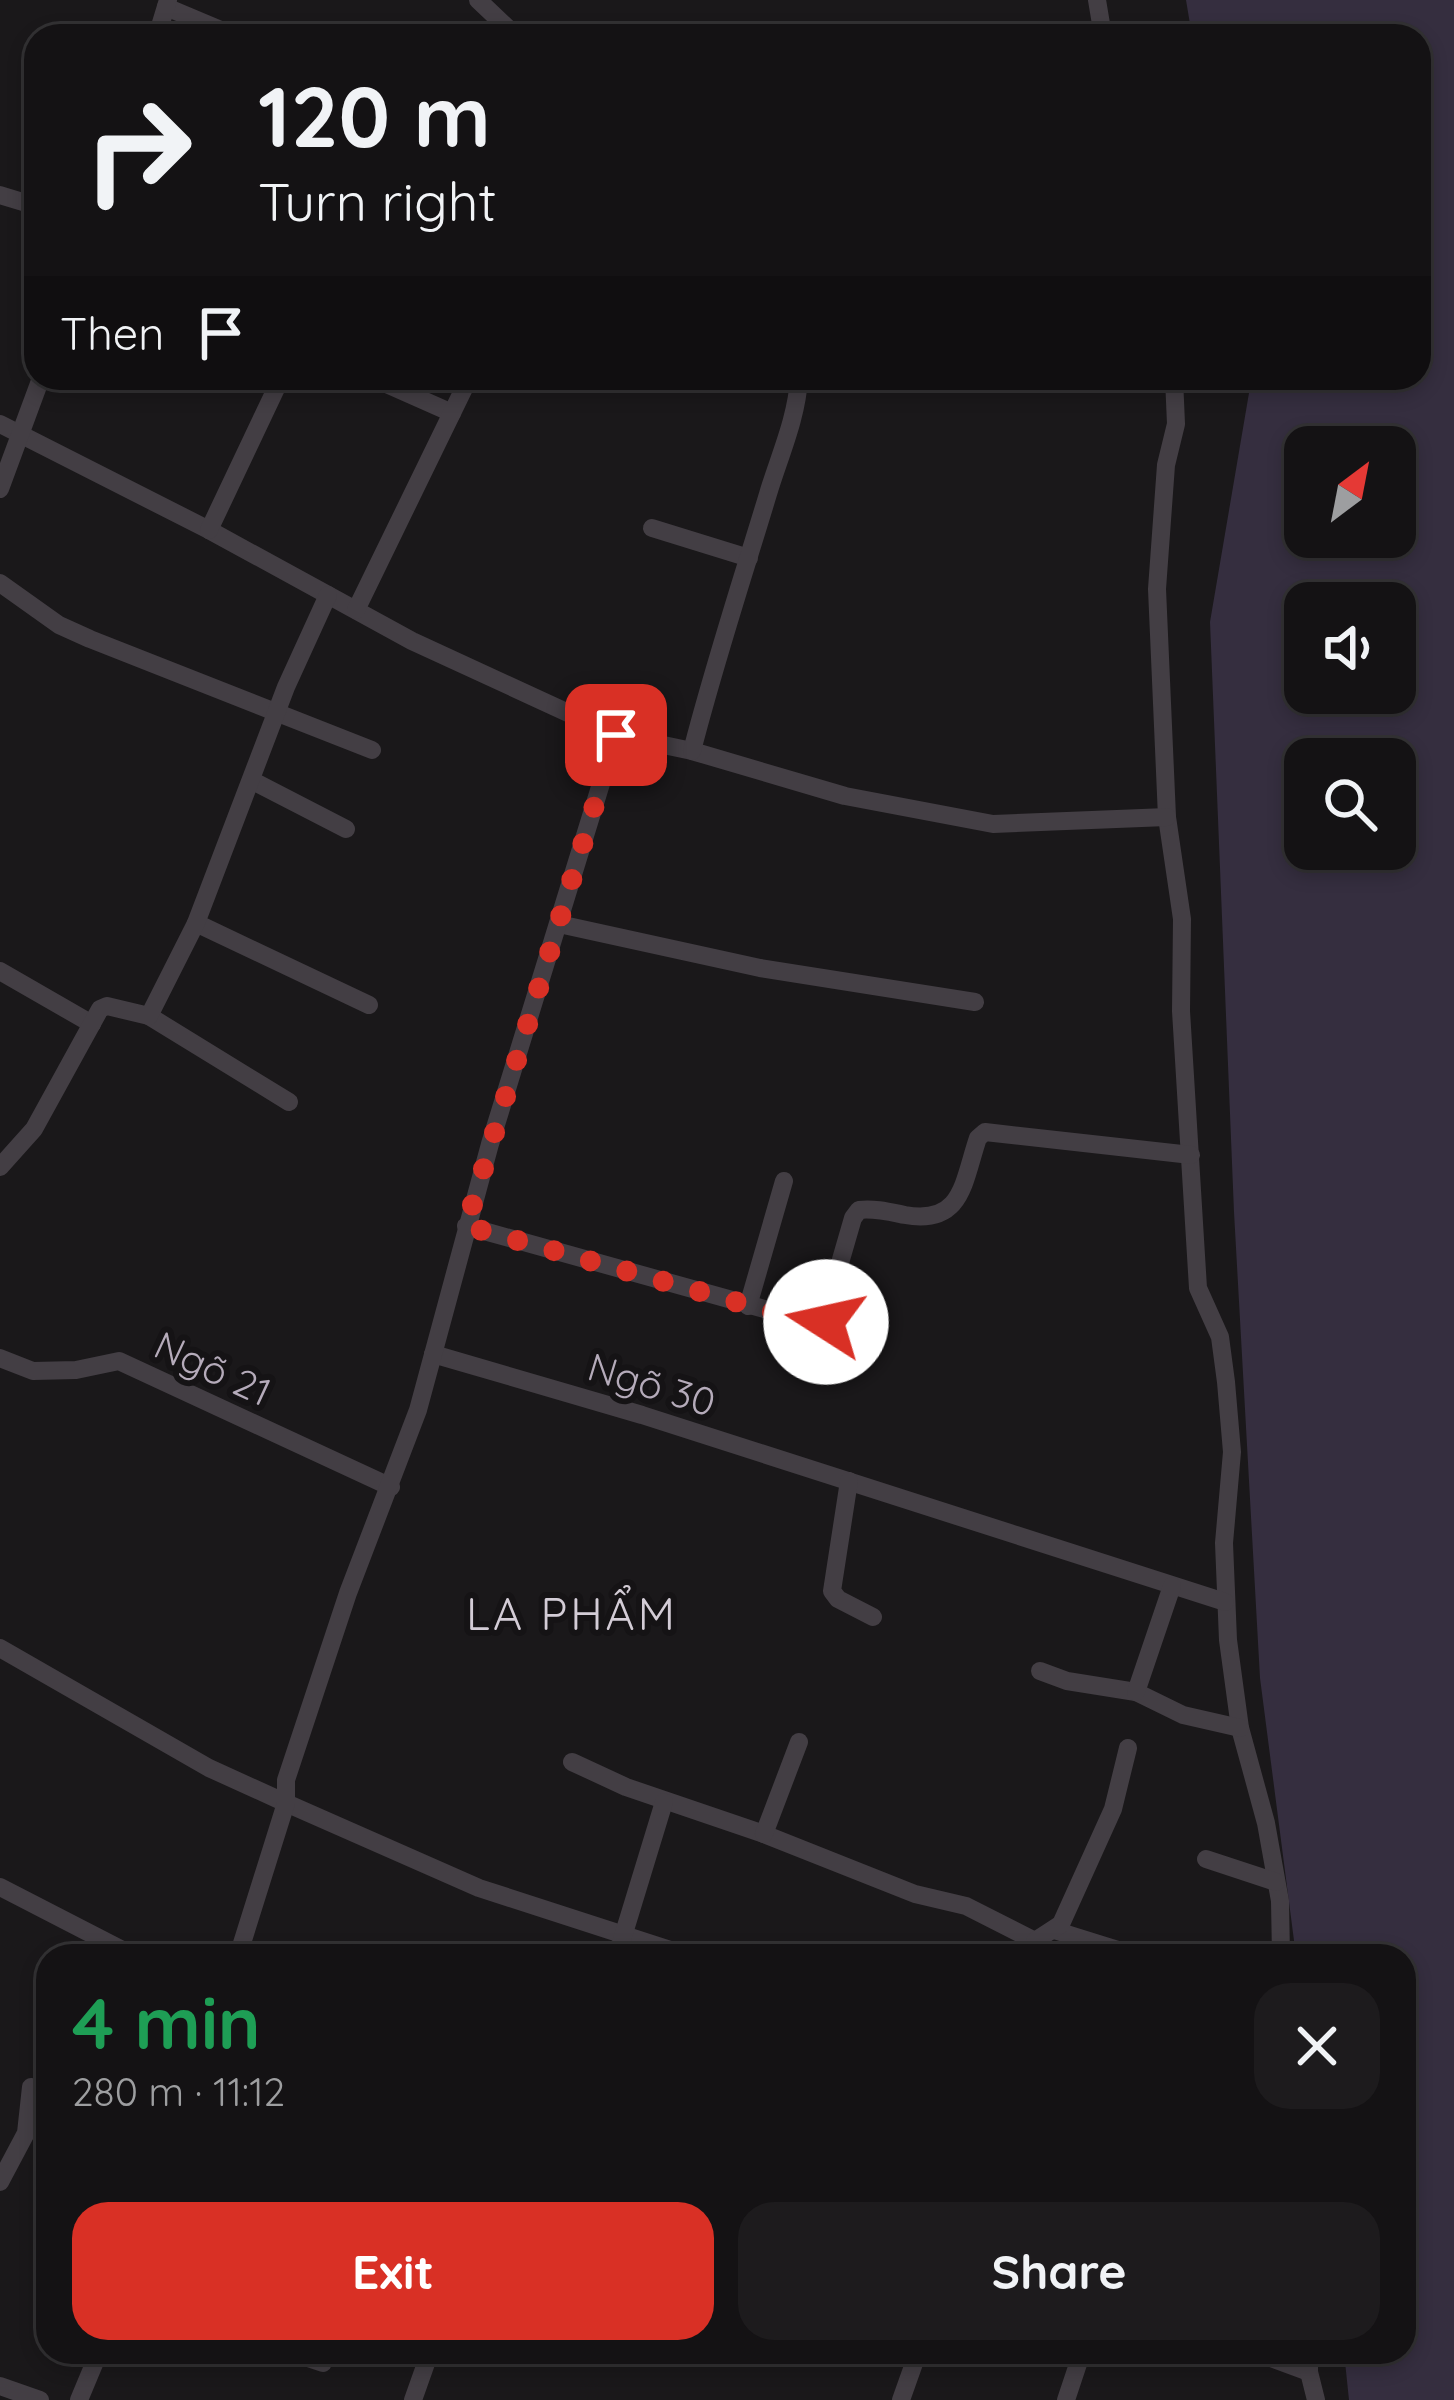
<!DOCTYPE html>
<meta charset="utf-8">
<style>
:root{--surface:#141214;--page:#1d1b1d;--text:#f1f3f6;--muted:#9d9ea0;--line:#333234;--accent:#d93025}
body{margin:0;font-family:Quicksand,sans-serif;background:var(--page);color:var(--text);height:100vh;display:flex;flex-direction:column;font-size:45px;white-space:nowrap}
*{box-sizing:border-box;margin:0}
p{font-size:39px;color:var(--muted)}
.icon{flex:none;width:66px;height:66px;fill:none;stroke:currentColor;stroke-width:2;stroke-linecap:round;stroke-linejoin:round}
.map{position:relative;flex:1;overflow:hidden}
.sheet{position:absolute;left:36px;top:1944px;width:1380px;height:420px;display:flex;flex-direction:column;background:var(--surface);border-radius:36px;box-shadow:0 6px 18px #0003,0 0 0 3px var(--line)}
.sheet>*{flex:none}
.top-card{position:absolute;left:24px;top:24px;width:1407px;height:366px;border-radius:36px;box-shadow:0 6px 18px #0003,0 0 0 3px var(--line);background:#141214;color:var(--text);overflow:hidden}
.needle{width:78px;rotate:32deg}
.fabs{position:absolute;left:1284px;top:426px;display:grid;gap:24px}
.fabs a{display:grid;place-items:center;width:132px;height:132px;border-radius:24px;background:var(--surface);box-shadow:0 6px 18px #0003,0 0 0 3px var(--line);font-size:60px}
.pin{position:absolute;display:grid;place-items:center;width:102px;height:102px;color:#fff;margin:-51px;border-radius:24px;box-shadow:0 6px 18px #0006}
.me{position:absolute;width:132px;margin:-66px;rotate:280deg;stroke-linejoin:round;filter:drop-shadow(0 0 9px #0008)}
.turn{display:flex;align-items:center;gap:42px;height:252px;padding:0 36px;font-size:54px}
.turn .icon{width:156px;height:156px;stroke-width:2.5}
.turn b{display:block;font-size:84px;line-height:102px}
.then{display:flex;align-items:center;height:114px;padding:0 36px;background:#0003;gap:24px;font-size:45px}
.round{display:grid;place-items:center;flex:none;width:126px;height:126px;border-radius:36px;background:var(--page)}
.summary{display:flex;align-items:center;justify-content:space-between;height:204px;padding:0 36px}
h1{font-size:72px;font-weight:700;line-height:90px;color:#1e9e55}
.primary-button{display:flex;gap:24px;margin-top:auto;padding:24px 36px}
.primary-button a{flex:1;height:138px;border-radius:36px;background:var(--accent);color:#fff;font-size:48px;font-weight:700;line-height:138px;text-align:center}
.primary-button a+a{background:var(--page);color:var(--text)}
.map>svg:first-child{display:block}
.water{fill:#352e3f;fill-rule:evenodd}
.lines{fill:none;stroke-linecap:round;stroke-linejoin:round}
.street{stroke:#433e44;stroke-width:18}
.route{stroke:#d93025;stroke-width:21;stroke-dasharray:0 37.8}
.labels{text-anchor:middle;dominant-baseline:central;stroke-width:12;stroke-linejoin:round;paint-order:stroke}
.street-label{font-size:39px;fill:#b5abba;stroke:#151315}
.quarter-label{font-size:45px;letter-spacing:3px;fill:#d3ccd6;stroke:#151315}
</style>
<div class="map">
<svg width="1454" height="2400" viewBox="0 0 1454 2400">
<rect width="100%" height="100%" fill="#1a181a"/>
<path class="water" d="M 1186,0 L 1454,0 L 1454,2400 L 1349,2400 L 1344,2352 L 1404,2352 L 1404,1956 L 1296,1956 L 1260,1678 L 1234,1212 L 1210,622 L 1249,393 L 1247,378 L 1419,378 L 1419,36 L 1192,36 ZM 1305,447 L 1395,447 L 1395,537 L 1305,537 ZM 1305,603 L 1395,603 L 1395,693 L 1305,693 ZM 1305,759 L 1395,759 L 1395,849 L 1305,849 Z"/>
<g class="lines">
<g class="street">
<polyline points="478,0 516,36"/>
<polyline points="1097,0 1103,36"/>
<polyline points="166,7 235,36"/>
<polyline points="157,36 168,0"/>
<polyline points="0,195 36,206"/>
<polyline points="373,378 452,413"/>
<polyline points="1174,378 1176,424 1166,465 1157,589 1167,817 1182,919 1181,1011 1198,1288 1220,1337 1226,1382 1232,1452 1224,1543 1228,1640 1240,1728 1266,1823 1280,1901 1281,1956"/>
<polyline points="0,424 209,530 412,641 616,735 692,751 845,796 993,824 1167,817"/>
<polyline points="0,489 41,378"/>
<polyline points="652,528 749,558"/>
<polyline points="209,530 281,378"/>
<polyline points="0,583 59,625 90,639 372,750"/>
<polyline points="356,610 469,378"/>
<path d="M 692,751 C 714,665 742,580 768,494 C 779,457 797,418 799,378"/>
<polyline points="253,781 346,829"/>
<polyline points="196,923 369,1005"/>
<polyline points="559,924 760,968 975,1002"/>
<polyline points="0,971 92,1024"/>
<polyline points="149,1016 289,1102"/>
<polyline points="0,1167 34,1129 100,1009 107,1006 149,1016 196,923 286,687 328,595"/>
<path d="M 466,1226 L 822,1325 L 853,1218 L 859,1210 C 874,1208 890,1212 905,1215 C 963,1225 963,1182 978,1138 L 985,1132 L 1191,1155"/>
<polyline points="748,1306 784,1181"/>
<polyline points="433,1354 642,1415 1225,1602"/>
<polyline points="0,1358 33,1371 76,1370 119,1361 391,1487"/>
<polyline points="849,1481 832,1591 838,1599 873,1617"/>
<polyline points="0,1648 209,1768 286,1803 479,1888 689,1956"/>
<polyline points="1040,1671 1067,1681 1136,1692 1183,1715 1240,1728"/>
<polyline points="1136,1692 1172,1586"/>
<polyline points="572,1762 626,1787 764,1834 915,1894 966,1906 1035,1941"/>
<polyline points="764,1834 799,1742"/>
<polyline points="1206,1859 1276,1882"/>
<polyline points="0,1887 134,1956"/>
<polyline points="1054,1930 1131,1954"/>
<polyline points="238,1956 286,1803 286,1780 348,1593 418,1410 490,1144 616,735"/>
<polyline points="617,1956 664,1802"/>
<polyline points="1033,1956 1035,1941 1061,1924 1113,1809 1128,1748"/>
<polyline points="0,2182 26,2133 31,2087"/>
<polyline points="290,2352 323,2363"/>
<polyline points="1255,2352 1309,2372"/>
<polyline points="1309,2352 1309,2372 1316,2400"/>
<polyline points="0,2386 40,2400"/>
<polyline points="79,2400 99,2352"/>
<polyline points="413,2400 430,2352"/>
<polyline points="901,2400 918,2352"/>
<polyline points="1066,2400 1082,2352"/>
</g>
</g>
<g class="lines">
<polyline class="route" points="616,735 466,1226 801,1320 823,1325 826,1322"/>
</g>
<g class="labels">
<g class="street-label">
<text transform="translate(213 1368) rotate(25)">Ngõ 21</text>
<text transform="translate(652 1384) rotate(17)">Ngõ 30</text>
</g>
<g class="quarter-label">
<text x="572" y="1613">LA PHẨM</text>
</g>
</g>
</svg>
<div class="fabs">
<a><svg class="needle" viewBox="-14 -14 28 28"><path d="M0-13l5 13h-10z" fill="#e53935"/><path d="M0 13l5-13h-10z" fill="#9d9ea0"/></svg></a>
<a><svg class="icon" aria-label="sound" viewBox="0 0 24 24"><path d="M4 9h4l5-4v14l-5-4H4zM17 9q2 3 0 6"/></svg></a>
<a><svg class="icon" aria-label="search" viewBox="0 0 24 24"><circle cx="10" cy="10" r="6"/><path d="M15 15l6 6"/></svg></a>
</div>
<div class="pin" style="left:616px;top:735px;background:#d93025"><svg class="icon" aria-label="arrive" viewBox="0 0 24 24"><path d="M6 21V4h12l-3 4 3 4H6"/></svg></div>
<svg class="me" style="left:826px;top:1322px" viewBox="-20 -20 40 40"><circle r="19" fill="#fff"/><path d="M0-13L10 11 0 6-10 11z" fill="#d93025"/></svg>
<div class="top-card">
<div class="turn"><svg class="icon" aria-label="right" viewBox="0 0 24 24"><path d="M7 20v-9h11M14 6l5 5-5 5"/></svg><div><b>120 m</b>Turn right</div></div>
<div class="then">Then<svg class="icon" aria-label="arrive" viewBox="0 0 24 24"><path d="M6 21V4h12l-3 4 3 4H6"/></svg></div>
</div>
<section class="sheet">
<div class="summary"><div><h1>4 min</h1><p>280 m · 11:12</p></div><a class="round"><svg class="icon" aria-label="close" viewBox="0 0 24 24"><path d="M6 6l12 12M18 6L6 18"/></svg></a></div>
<div class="primary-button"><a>Exit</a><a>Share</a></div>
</section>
</div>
